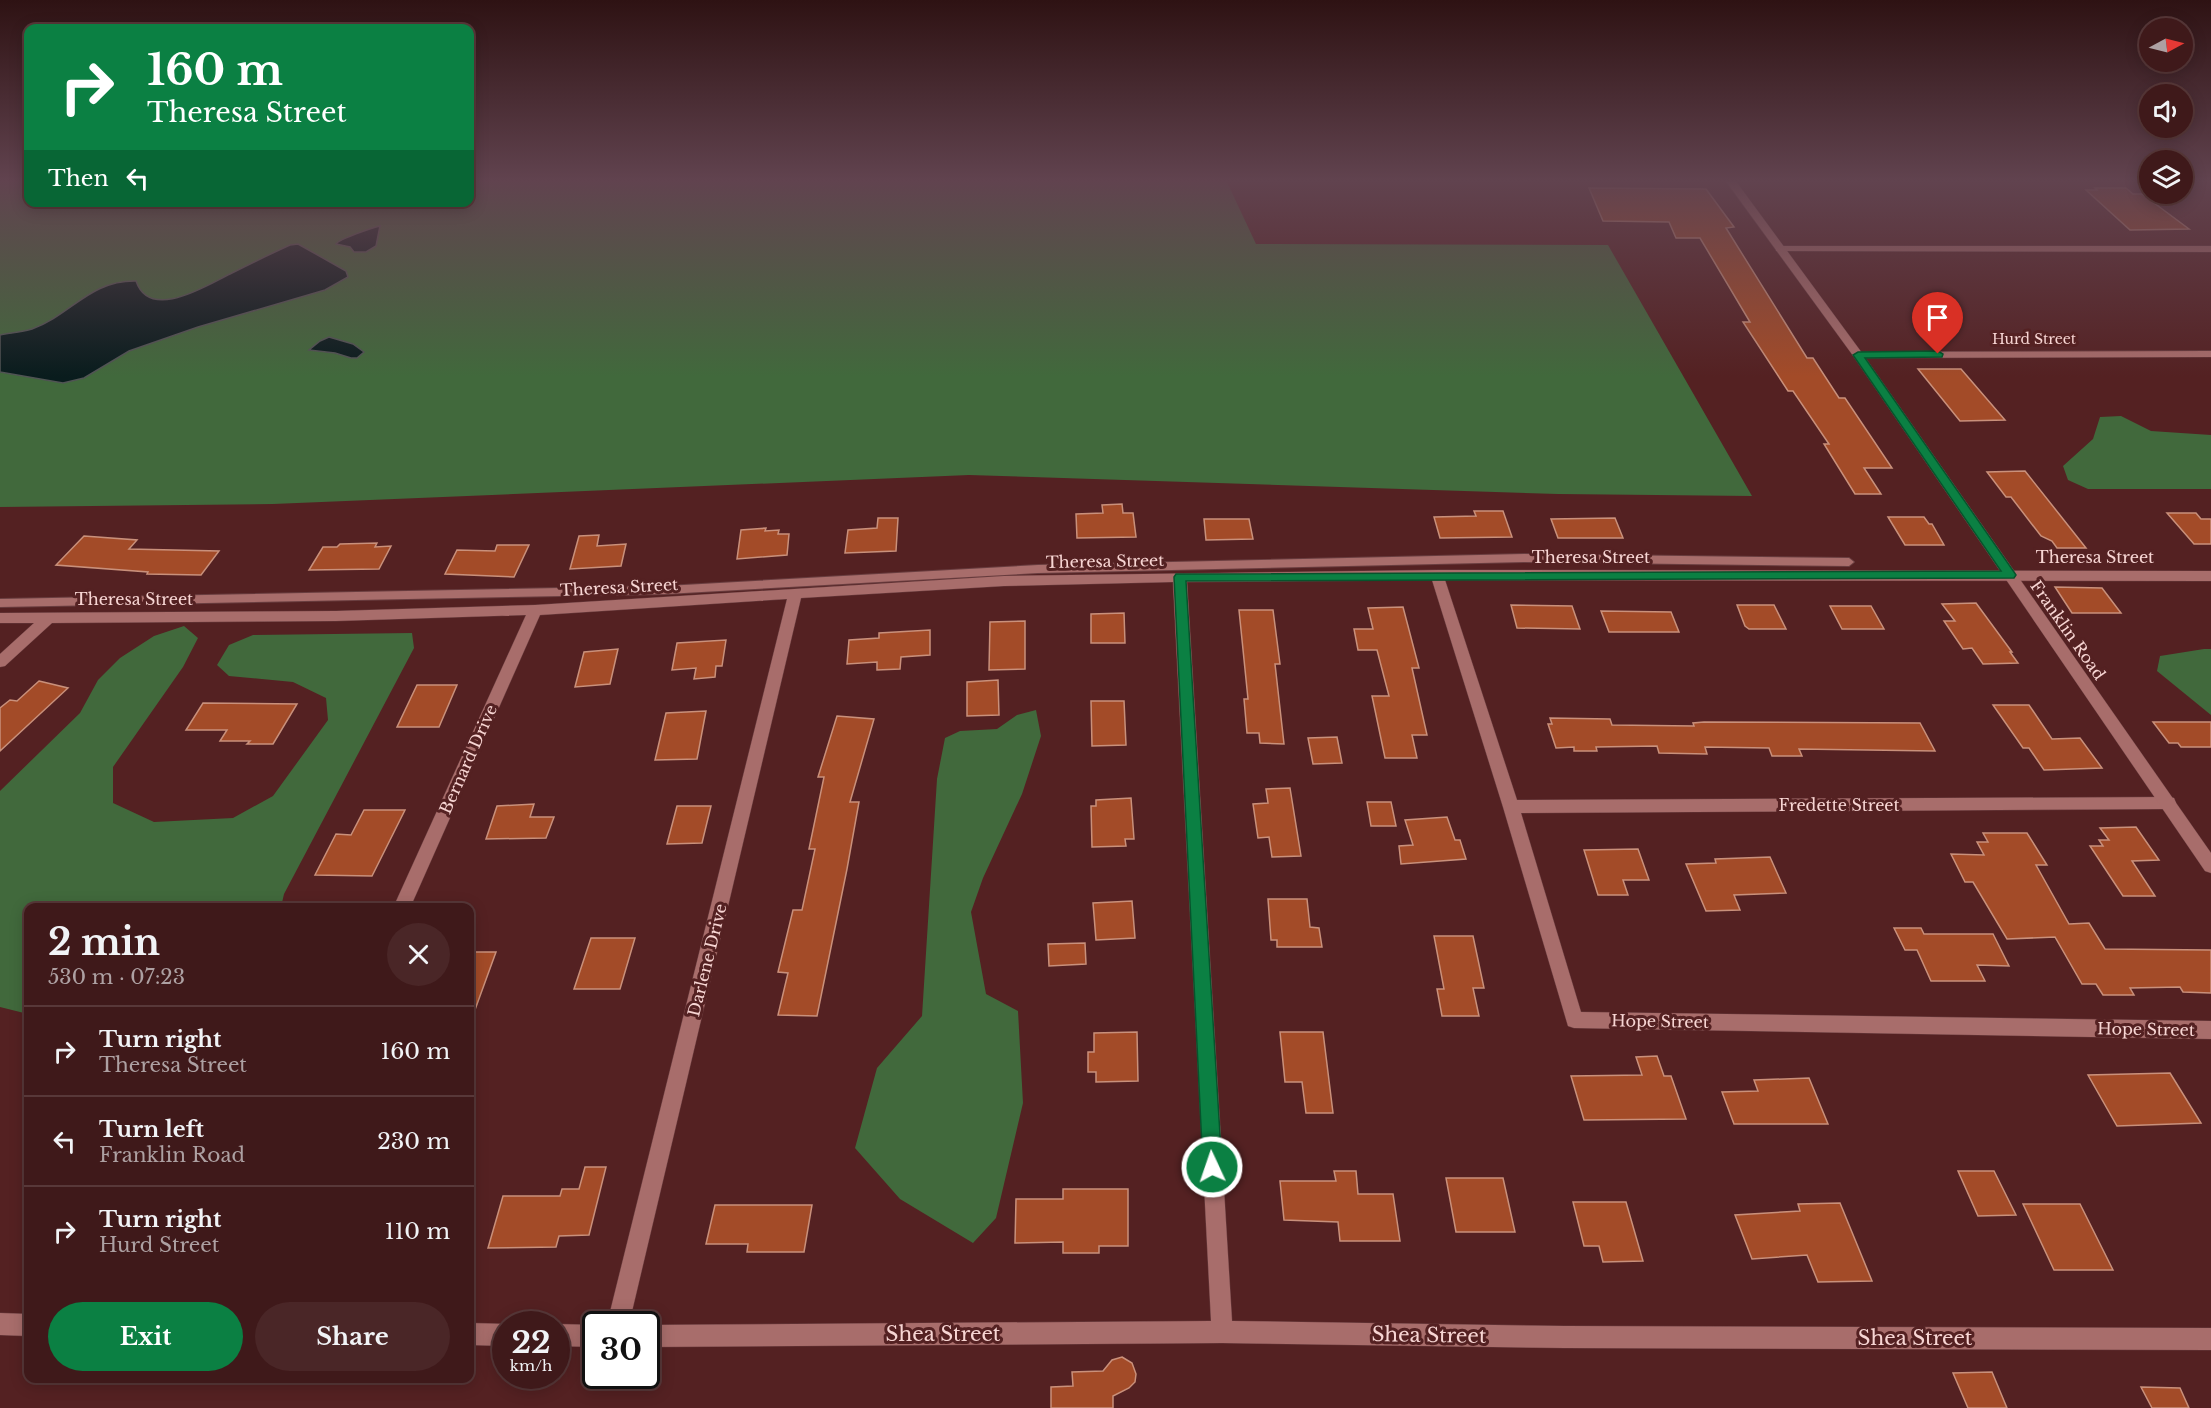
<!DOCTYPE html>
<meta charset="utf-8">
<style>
:root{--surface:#3f191a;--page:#4a2627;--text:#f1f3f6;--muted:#ada0a2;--line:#583839;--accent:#0b8043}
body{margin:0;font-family:"Libre Baskerville",serif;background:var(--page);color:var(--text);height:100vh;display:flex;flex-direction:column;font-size:22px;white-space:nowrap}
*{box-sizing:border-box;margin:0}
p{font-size:20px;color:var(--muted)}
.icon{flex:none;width:33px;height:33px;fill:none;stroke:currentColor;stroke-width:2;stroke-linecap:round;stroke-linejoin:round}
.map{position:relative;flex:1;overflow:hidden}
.sheet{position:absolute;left:24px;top:903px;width:450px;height:480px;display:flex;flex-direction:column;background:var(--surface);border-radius:12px;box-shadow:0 3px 15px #0003,0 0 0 2px var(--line)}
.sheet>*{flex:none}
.guide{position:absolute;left:24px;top:24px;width:450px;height:183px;border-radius:12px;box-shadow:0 3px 15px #0003,0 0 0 2px var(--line);background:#0b8043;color:#fff;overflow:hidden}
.needle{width:39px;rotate:83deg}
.buttons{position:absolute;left:2139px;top:18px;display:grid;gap:12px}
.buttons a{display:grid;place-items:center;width:54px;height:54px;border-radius:50%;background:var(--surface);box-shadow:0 3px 15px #0003,0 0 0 2px var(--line);font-size:30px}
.speed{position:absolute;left:492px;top:1311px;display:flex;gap:12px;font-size:30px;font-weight:700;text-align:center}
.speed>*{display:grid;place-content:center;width:78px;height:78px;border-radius:50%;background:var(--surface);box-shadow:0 3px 15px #0003,0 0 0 2px var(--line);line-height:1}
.speed small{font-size:15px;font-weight:400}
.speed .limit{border:3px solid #111;border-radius:9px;background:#fff;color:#111}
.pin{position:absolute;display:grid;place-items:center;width:51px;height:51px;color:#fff;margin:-62px -26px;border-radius:50% 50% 50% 0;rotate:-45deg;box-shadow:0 0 6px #0007}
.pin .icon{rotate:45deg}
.me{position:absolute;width:66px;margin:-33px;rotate:357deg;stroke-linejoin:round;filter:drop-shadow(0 0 4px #0008)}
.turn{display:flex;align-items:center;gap:21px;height:126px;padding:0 24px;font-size:27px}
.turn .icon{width:78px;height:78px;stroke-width:2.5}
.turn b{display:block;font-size:42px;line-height:51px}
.then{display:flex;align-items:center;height:57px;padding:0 24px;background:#0003;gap:12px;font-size:22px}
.round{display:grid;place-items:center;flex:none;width:63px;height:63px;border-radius:32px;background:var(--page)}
.summary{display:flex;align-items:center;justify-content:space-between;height:102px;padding:0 24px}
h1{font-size:36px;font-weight:700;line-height:45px}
.button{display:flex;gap:12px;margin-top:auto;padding:12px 24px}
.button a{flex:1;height:69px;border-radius:36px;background:var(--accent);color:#fff;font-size:24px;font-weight:700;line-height:69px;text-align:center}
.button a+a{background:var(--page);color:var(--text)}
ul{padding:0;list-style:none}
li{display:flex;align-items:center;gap:18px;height:90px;padding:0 24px;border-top:2px solid var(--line)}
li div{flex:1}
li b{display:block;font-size:22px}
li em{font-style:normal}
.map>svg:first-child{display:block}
.green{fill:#41693c}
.water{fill:#091c1d;stroke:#505454;stroke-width:1.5}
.building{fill:#a34b28;stroke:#c9907b;stroke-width:1.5}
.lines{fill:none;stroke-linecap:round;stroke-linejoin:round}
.lane-casing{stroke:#693d3f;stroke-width:2}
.street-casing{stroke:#693d3f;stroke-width:1}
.secondary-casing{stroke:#693d3f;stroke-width:1}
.lane{fill:#a86d6b;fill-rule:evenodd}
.street{fill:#a86d6b;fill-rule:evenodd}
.secondary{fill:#a86d6b;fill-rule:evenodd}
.route{fill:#0b8043;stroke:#07532c;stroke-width:1.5}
.labels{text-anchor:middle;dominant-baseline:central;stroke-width:6;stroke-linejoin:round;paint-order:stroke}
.far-street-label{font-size:14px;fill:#f7d5d3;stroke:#542122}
.street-label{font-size:16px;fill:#f7d5d3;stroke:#542122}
.near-street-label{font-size:20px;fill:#f7d5d3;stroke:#542122}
</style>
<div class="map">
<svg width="2211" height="1408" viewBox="0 0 2211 1408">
<rect width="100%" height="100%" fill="#542122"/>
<g class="green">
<polygon points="0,180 28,180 28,202 470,202 470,180 1226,180 1256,244 1608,245 1752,496 1558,494 969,475 273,504 0,507"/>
<polygon points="2121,416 2151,431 2211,435 2211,489 2088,489 2068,480 2063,466 2093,439 2100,417"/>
<polygon points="184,626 198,638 183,667 113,767 113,803 154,822 233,818 273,796 328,720 326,698 293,682 229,676 217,665 229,645 253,635 412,633 414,648 284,894 281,907 28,908 28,1014 0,1007 0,791 80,713 98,680 120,658 154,636"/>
<polygon points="2204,649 2211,649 2211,715 2157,671 2160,656"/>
<polygon points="1036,710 1041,736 1022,794 983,878 971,912 986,994 1018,1011 1023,1103 996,1218 973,1243 900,1199 855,1148 877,1068 922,1016 937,779 945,738 960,731 997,729 1017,715"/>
</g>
<g class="water">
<path d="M 380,226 L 376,246 L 366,252 L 354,252 L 350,247 L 336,244 C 339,239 372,228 380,226 Z"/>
<path d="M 298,244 L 346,271 L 348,277 L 325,290 L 198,327 L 129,351 L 84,378 L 63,383 L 0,372 L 0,335 C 10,333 22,332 32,329 C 71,315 90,280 136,281 C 150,322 207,285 230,274 C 250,264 270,254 290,245 Z"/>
<polygon points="329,337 353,344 364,352 357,358 351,358 335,353 309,350 320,341"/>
</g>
<g class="building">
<polygon points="1589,188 1706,189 1734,227 1726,228 1807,358 1813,358 1839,398 1845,398 1892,468 1864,468 1881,494 1855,494 1824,444 1829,444 1793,391 1788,391 1743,322 1750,322 1700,238 1676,238 1669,222 1603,221"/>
<polygon points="2095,188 2126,188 2133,194 2142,194 2189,229 2130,230 2086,190 2097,190"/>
<polygon points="1918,369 1961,369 2005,420 1960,421"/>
<polygon points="2025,471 2086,548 2057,548 2052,541 2041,536 2011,497 2006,497 1987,472"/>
<polygon points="1122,504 1123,513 1133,513 1136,537 1077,538 1076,514 1103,513 1102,505"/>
<polygon points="1474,511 1503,511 1512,537 1440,538 1434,517 1476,516"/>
<polygon points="2167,513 2196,513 2201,519 2211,519 2211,544 2194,544"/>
<polygon points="1888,517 1924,517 1929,524 1932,524 1944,545 1905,545"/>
<polygon points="878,518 898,518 896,551 845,553 848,530 877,528"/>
<polygon points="1615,518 1623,538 1558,538 1551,519"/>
<polygon points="1204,519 1249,519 1253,539 1206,540"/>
<polygon points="766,528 765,531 779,530 778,534 789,534 787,555 737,559 741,530"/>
<polygon points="599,535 597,546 626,544 621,566 570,569 579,536"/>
<polygon points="84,536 137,540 129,549 219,551 201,575 147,574 148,572 56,565"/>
<polygon points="377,543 375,547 391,546 379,569 309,570 323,547 337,547 340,544"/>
<polygon points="497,545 529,545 514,577 445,574 457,550 495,551"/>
<polygon points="2055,587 2102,588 2121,613 2072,613"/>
<polygon points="1976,603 2012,652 2010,652 2018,663 1983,664 1972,648 1963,649 1944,621 1955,621 1942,604"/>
<polygon points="1511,605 1572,606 1580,629 1517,628"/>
<polygon points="1737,605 1774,605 1786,629 1749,629 1745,626"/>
<polygon points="1830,606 1871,606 1884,629 1842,629"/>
<polygon points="1403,607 1419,668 1412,668 1427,735 1412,735 1417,758 1385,758 1372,696 1389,696 1377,650 1358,650 1354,629 1373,629 1368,608"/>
<polygon points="1239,610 1273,610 1280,664 1275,664 1284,744 1260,743 1259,733 1247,733 1244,699 1248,699"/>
<polygon points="1601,611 1671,612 1679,632 1609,632"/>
<polygon points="1124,613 1125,643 1091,643 1091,614"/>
<polygon points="1025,621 1025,669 989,670 990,622"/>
<polygon points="930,630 930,655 901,657 900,669 877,670 877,662 847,664 849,640 879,638 879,633"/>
<polygon points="726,640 722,666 716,666 715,677 694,679 696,668 672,670 677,643"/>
<polygon points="618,649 610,684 575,687 584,652"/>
<polygon points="998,680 999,715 967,716 967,682"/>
<polygon points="39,681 68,688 0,751 0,708 10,700 17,701"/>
<polygon points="417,685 457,685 439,727 397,727"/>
<polygon points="1091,701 1124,701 1126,745 1092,746"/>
<polygon points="203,703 297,704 273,744 247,744 250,741 220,741 227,730 186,730"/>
<polygon points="1993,705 2029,705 2052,739 2080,738 2102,768 2044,770 2029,748 2023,748"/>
<polygon points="706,711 697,759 655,760 666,713"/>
<polygon points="837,716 874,719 850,802 859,802 847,869 817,1016 778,1015 788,973 778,972 793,910 802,910 815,849 809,849 824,777 818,777"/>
<polygon points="1550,718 1610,719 1612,725 1694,726 1693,723 1704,722 1920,723 1935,751 1799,749 1802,756 1772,756 1769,748 1705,747 1707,754 1659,753 1657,746 1596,747 1597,751 1574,751 1574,747 1556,748 1548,724 1552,724"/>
<polygon points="2153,722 2211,722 2211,747 2181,747 2178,743 2169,743"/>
<polygon points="1337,737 1342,763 1313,764 1308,738"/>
<polygon points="1290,788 1301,856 1272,857 1269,837 1258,838 1253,804 1268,803 1266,789"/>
<polygon points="1131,798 1134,839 1125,839 1126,846 1092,847 1091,806 1096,806 1096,800"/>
<polygon points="1367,802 1391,802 1396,826 1371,826"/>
<polygon points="534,804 530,817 554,817 546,838 486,839 497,806"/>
<polygon points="677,806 711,806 702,843 667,844"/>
<polygon points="364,810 405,810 372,876 315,875 336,834 351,835"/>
<polygon points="1447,817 1455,840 1460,840 1466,859 1401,864 1399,846 1413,845 1405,820"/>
<polygon points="2136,827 2159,860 2132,861 2155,896 2123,896 2090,846 2103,846 2099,840 2109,840 2100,828"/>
<polygon points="1983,833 2027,833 2047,865 2036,865 2069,924 2089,923 2105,949 2211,950 2211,993 2183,992 2180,987 2130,988 2134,995 2103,995 2096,984 2082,984 2055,937 2007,939 1973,882 1965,882 1951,854 1984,855 1977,842 1988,842"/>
<polygon points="1638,849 1649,880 1623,880 1628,895 1598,895 1584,850"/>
<polygon points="1770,857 1786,893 1734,895 1740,910 1706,911 1686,864 1716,863 1715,859"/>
<polygon points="1268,899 1307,899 1310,927 1319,928 1322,947 1277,947 1277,940 1271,940"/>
<polygon points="1132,901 1135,938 1096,940 1093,903"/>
<polygon points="1894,928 1921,928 1924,934 1993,934 2009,966 1977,965 1985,981 1931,981 1917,950 1905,950"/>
<polygon points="1434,936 1473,936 1484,988 1473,988 1479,1016 1442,1016 1437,989 1444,989"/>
<polygon points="591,938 635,938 620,989 574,989"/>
<polygon points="1085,943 1086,964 1049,966 1048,944"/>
<polygon points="470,952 496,952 472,1018 470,1017"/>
<polygon points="1137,1032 1138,1081 1096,1082 1096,1072 1088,1072 1088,1052 1094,1052 1094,1033"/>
<polygon points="1280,1032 1323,1032 1333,1113 1306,1113 1302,1082 1285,1082"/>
<polygon points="1657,1056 1664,1076 1671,1076 1686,1119 1584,1120 1571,1076 1642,1075 1636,1057"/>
<polygon points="2170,1073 2201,1123 2117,1126 2088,1075"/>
<polygon points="1809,1078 1828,1124 1734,1124 1722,1092 1758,1091 1754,1080"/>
<polygon points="585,1167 606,1167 589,1235 559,1236 556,1247 488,1248 503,1196 560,1196 562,1189 579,1189"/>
<polygon points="1334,1171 1356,1171 1358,1194 1393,1194 1400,1241 1340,1241 1338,1222 1284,1220 1280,1181 1336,1181"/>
<polygon points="1958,1171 1994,1171 2016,1215 1978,1216"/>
<polygon points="1446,1178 1503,1178 1515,1232 1456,1232"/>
<polygon points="1063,1189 1128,1189 1128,1246 1099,1246 1099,1253 1063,1253 1063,1242 1015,1243 1016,1199 1063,1199"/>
<polygon points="1573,1202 1626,1202 1643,1261 1603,1262 1599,1246 1584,1246"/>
<polygon points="1840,1203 1872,1281 1818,1282 1807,1255 1752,1259 1735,1215 1800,1211 1798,1204"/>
<polygon points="2023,1204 2080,1204 2113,1270 2054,1270"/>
<polygon points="715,1205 812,1205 804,1252 747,1252 748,1244 706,1244"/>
<polygon points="1122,1357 1132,1363 1136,1374 1135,1382 1129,1388 1113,1396 1113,1408 1051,1408 1051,1387 1073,1386 1072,1372 1103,1371 1112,1360"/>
<polygon points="1992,1372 2007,1408 1968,1408 1953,1373"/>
<polygon points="2141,1387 2180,1388 2189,1408 2152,1408"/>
</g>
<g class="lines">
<g class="lane-casing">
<polygon id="lane" points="1524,554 1849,558 1854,562 1849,566 1524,562 1038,573 666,594 0,607 0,599 666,586 1038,565"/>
</g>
<g class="street-casing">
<g id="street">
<polygon points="1780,246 2211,246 2211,252 1776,251 1776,247"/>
<polygon points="2211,351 2211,357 1858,358 1852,355 1858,352"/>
<polygon points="1437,570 2211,571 2211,581 1445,580 1517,800 2168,797 2174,798 2176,803 2174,808 2168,809 1521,813 1581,1012 2211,1021 2211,1039 1574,1028 1568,1026 1503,807 1432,580 1187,582 1232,1321 1565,1326 2211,1328 2211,1350 1565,1348 1222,1343 646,1347 646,1325 1211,1321 1173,582 1004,586 801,598 629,1324 607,1324 787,599 540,615 410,908 393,908 526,615 336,621 52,623 5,666 0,667 0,654 34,623 0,623 0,613 336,611 535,605 1004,576"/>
<polygon points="0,1313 28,1314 28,1336 0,1335"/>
<polygon points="470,1323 507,1324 506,1346 470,1345"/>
<polygon points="555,1324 556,1324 596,1325 596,1347 556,1346"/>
</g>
</g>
<g class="secondary-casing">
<polygon id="secondary" points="1725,180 1735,180 1862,353 2211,853 2211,873 2205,871 1854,357"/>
</g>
<use href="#lane" class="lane"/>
<use href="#street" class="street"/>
<use href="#secondary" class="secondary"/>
</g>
<linearGradient id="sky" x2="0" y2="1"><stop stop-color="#2e1213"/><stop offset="0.48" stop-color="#61434f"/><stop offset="1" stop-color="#61434f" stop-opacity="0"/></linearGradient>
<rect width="2211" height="377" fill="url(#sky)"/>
<polygon class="route" points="1938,351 1943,354 1942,357 1865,358 2014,572 2016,575 2014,578 1186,581 1222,1167 1219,1174 1212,1176 1206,1174 1203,1167 1174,577 1176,574 2001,571 1853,355 1858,352"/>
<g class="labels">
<g class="far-street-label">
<text x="2034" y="339">Hurd Street</text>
</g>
<g class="street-label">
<text x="1591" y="557">Theresa Street</text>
<text x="2095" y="557">Theresa Street</text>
<text transform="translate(1105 561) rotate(-1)">Theresa Street</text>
<text transform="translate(619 587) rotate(-3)">Theresa Street</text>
<text x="134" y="599">Theresa Street</text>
<text transform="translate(2068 630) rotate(55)">Franklin Road</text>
<text transform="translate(468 759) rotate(-66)">Bernard Drive</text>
<text x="1839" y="805">Fredette Street</text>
<text transform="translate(707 960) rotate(-76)">Darlene Drive</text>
<text transform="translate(1660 1021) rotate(1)">Hope Street</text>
<text transform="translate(2146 1029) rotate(1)">Hope Street</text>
</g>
<g class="near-street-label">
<text x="943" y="1334">Shea Street</text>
<text transform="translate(1429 1335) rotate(1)">Shea Street</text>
<text x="1915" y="1338">Shea Street</text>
</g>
</g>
</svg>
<div class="buttons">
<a><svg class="needle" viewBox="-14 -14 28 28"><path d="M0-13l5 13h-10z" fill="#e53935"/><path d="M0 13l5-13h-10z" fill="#ada0a2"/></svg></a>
<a><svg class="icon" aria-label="sound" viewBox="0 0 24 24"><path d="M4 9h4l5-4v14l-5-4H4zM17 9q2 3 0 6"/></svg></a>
<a><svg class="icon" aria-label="layers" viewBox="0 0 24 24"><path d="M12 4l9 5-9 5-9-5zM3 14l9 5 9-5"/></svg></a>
</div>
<div class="speed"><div>22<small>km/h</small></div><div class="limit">30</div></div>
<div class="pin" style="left:1938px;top:354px;background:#d93025"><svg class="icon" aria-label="arrive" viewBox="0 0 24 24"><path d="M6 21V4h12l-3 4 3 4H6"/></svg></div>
<svg class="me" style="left:1212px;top:1167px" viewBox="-20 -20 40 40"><circle r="17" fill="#0b8043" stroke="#fff" stroke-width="3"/><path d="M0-11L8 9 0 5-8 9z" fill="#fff"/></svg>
<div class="guide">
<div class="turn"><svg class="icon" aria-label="right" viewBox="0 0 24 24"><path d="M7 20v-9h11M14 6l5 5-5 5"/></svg><div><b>160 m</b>Theresa Street</div></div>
<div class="then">Then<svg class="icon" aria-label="left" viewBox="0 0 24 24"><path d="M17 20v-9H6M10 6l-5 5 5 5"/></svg></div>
</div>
<section class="sheet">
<div class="summary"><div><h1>2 min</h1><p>530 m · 07:23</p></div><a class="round"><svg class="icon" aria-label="close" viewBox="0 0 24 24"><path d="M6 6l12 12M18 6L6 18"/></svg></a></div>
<ul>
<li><svg class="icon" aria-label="right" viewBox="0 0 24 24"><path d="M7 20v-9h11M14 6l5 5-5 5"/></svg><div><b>Turn right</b><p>Theresa Street</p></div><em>160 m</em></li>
<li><svg class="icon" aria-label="left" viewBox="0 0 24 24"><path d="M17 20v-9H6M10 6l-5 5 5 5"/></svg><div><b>Turn left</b><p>Franklin Road</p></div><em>230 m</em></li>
<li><svg class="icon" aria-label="right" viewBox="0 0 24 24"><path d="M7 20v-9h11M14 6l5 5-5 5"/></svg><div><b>Turn right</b><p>Hurd Street</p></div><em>110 m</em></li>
</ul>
<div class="button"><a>Exit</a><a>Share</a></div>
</section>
</div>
